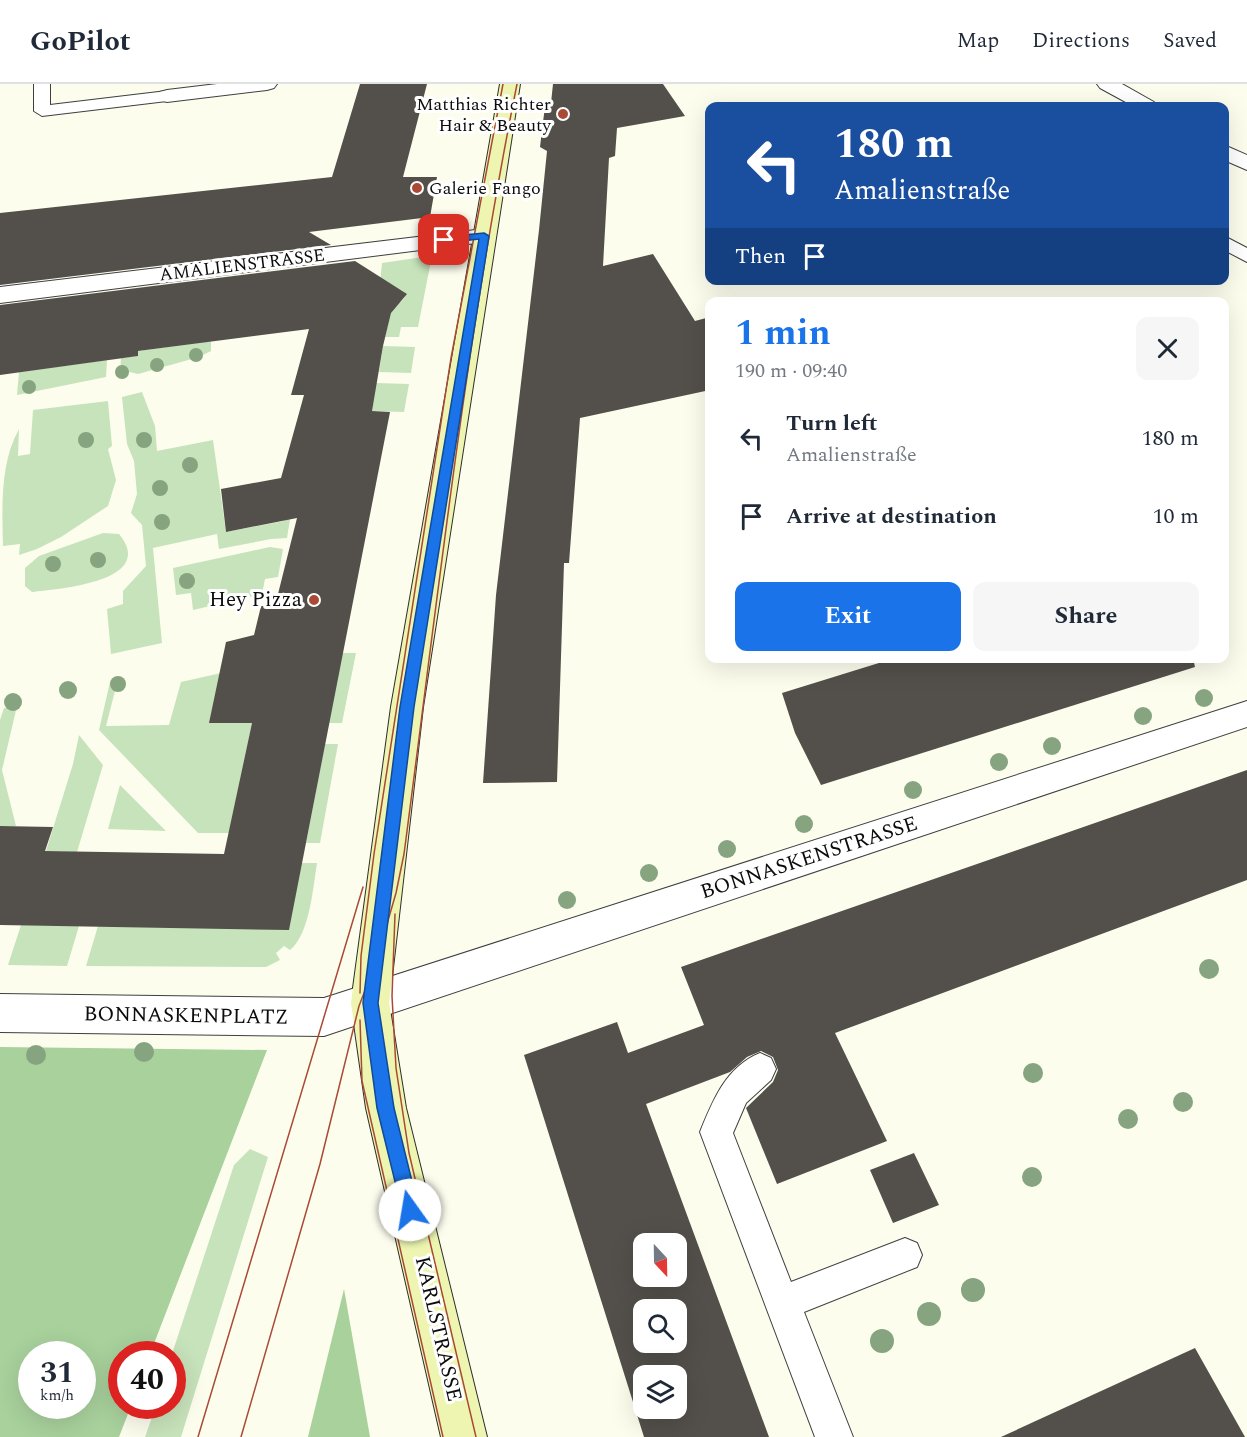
<!DOCTYPE html>
<meta charset="utf-8">
<style>
:root{--surface:#fff;--page:#f6f6f7;--text:#1f2937;--muted:#747a83;--line:#e0e1e3;--accent:#1a73e8}
body{margin:0;font-family:Spectral,serif;background:var(--page);color:var(--text);height:100vh;display:flex;flex-direction:column;font-size:22px;white-space:nowrap}
*{box-sizing:border-box;margin:0}
p{font-size:20px;color:var(--muted)}
.icon{flex:none;width:33px;height:33px;fill:none;stroke:currentColor;stroke-width:2;stroke-linecap:round;stroke-linejoin:round}
.map{position:relative;flex:1;overflow:hidden}
.side{position:absolute;left:705px;top:213px;width:524px;height:366px;display:flex;flex-direction:column;background:var(--surface);border-radius:12px;box-shadow:0 6px 24px #0002}
.side>*{flex:none}
.top-card{position:absolute;left:705px;top:18px;width:524px;height:183px;border-radius:12px;box-shadow:0 6px 24px #0002;background:#1a4fa0;color:#fff;overflow:hidden}
.needle{width:39px;rotate:158deg}
.controls{position:absolute;left:633px;top:1149px;display:grid;gap:12px}
.controls a{display:grid;place-items:center;width:54px;height:54px;border-radius:12px;background:var(--surface);box-shadow:0 6px 24px #0002;font-size:30px}
.speed{position:absolute;left:18px;top:1257px;display:flex;gap:12px;font-size:30px;font-weight:700;text-align:center}
.speed>*{display:grid;place-content:center;width:78px;height:78px;border-radius:50%;background:var(--surface);box-shadow:0 6px 24px #0002;line-height:1}
.speed small{font-size:15px;font-weight:400}
.speed .limit{border:9px solid #d22;background:#fff;color:#111}
.pin{position:absolute;display:grid;place-items:center;width:51px;height:51px;color:#fff;margin:-26px;border-radius:12px;box-shadow:0 3px 9px #0006}
.me{position:absolute;width:66px;margin:-33px;rotate:347deg;stroke-linejoin:round;filter:drop-shadow(0 0 4px #0008)}
.turn{display:flex;align-items:center;gap:21px;height:126px;padding:0 30px;font-size:27px}
.turn .icon{width:78px;height:78px;stroke-width:2.5}
.turn b{display:block;font-size:42px;line-height:51px}
.then{display:flex;align-items:center;height:57px;padding:0 30px;background:#0003;gap:12px;font-size:22px}
.round{display:grid;place-items:center;flex:none;width:63px;height:63px;border-radius:12px;background:var(--page)}
.head{display:flex;align-items:center;justify-content:space-between;height:102px;padding:0 30px}
h1{font-size:36px;font-weight:700;line-height:45px;color:var(--accent)}
.button{display:flex;gap:12px;margin-top:auto;padding:12px 30px}
.button a{flex:1;height:69px;border-radius:12px;background:var(--accent);color:#fff;font-size:24px;font-weight:700;line-height:69px;text-align:center}
.button a+a{background:var(--page);color:var(--text)}
ul{padding:0;list-style:none}
li{display:flex;align-items:center;gap:18px;height:78px;padding:0 30px}
li div{flex:1}
li b{display:block;font-size:22px}
li em{font-style:normal}
header{display:flex;align-items:center;gap:36px;box-sizing:border-box;height:84px;padding:0 30px;background:var(--surface);border-bottom:2px solid var(--line)}
header strong{font-size:28px}
nav{display:flex;gap:33px;margin-inline-start:auto;font-size:21px}
.map>svg:first-child{display:block}
.green{fill:#c7e3bb}
.forest{fill:#a8d19c;fill-rule:evenodd}
.building{fill:#534f4a;fill-rule:evenodd}
.lines{fill:none;stroke-linecap:round;stroke-linejoin:round}
.lane-casing{stroke:#3f3f3f;stroke-width:2}
.street-casing{stroke:#3f3f3f;stroke-width:2}
.secondary-casing{stroke:#2e2e2e;stroke-width:2}
.lane{fill:#fff;fill-rule:evenodd}
.street{fill:#fff;fill-rule:evenodd}
.secondary{fill:#edf5b0;fill-rule:evenodd}
.tram{stroke:#aa4936;stroke-width:1.5}
.tree{fill:#86a47f}
.route{fill:#1a73e8;stroke:#114b97;stroke-width:1.5}
.poi-dot{fill:#aa4936;stroke:#fff;stroke-width:2}
.labels{text-anchor:middle;dominant-baseline:central;stroke-width:6;stroke-linejoin:round;paint-order:stroke}
.far-poi-label{font-size:18px;fill:#0c0c0c;stroke:#fff;text-anchor:end}
.far-street-label{font-size:18px;fill:#0c0c0c;stroke:#fff}
.poi-label{font-size:21px;fill:#0c0c0c;stroke:#fff;text-anchor:end}
.street-label{font-size:21px;fill:#0c0c0c;stroke:#fff}
</style>
<header>
<strong>GoPilot</strong>
<nav><a>Map</a><a>Directions</a><a>Saved</a></nav>
</header>
<div class="map">
<svg width="1247" height="1353" viewBox="0 0 1247 1353">
<rect width="100%" height="100%" fill="#fcfded"/>
<g class="green">
<path d="M 423,173 L 431,177 L 418,243 L 401,243 L 399,253 L 385,253 L 393,220 L 401,218 L 405,213 L 404,208 C 394,201 388,205 379,210 L 382,179 Z"/>
<polygon points="211,257 211,267 199,273 138,290 130,288 120,291 121,274 138,272 138,267"/>
<polygon points="383,262 415,263 411,289 379,288"/>
<polygon points="107,276 106,293 17,311 19,288"/>
<polygon points="376,299 409,300 404,328 371,327"/>
<polygon points="142,308 155,342 157,367 213,356 226,448 284,437 292,423 287,454 271,455 219,465 217,450 153,464 162,559 111,570 107,525 123,520 123,507 146,482 142,441 131,429 137,410 134,377 127,360 122,313"/>
<path d="M 108,317 L 112,362 L 108,365 L 116,396 L 108,422 L 61,453 L 37,465 L 19,471 L 20,460 L 3,462 C 2,423 0,379 19,345 L 18,372 L 30,370 L 33,326 Z"/>
<path d="M 103,449 L 119,450 C 158,497 60,505 32,508 L 25,502 L 25,484 L 39,472 Z"/>
<polygon points="270,463 283,465 278,493 265,495 262,510 193,526 191,509 176,511 173,484"/>
<polygon points="342,569 356,569 342,639 328,639"/>
<polygon points="248,583 209,639 252,639 229,749 198,749 99,646 110,598 122,598 121,603 116,603 106,642 169,641 181,598"/>
<polygon points="17,622 2,686 16,742 0,742 0,636 4,624"/>
<polygon points="79,651 103,681 77,768 46,767 73,680"/>
<polygon points="325,660 338,660 320,759 306,759"/>
<polygon points="120,701 166,747 108,745"/>
<path d="M 302,779 L 317,779 C 313,803 310,850 290,866 L 284,862 L 276,869 L 280,876 L 266,883 L 86,882 L 98,842 Z"/>
<polygon points="21,841 79,842 67,882 8,881"/>
<polygon points="250,1065 268,1073 181,1353 145,1353 156,1322 172,1322 172,1270 234,1081"/>
</g>
<g class="forest">
<path d="M 0,963 L 267,966 L 150,1270 L 122,1270 L 122,1322 L 131,1322 L 119,1353 L 0,1353 ZM 32,1270 L 82,1270 L 82,1322 L 32,1322 Z"/>
<polygon points="344,1205 370,1353 308,1353"/>
</g>
<g class="building">
<polygon points="360,0 427,0 403,93 437,93 430,133 309,148 331,161 0,201 0,129 332,93"/>
<polygon points="553,0 663,0 685,32 617,44 615,72 609,74 603,182 653,170 695,237 710,233 710,306 580,334 569,479 564,479 557,698 483,699 496,511 539,146 547,67 540,63 543,38 545,23 551,19"/>
<polygon points="355,177 407,210 391,229 383,262 372,327 390,328 289,846 0,841 0,742 53,743 45,767 224,770 252,639 209,639 226,558 254,551 261,522 275,522 297,434 226,448 221,405 281,394 304,311 291,311 309,245 138,267 138,272 0,291 0,221"/>
<polygon points="895,574 1193,574 1195,583 821,701 795,649 782,609"/>
<path d="M 1247,686 L 1247,796 L 835,949 L 887,1057 L 777,1100 L 746,1024 L 773,998 L 778,986 L 773,973 L 761,967 L 747,973 L 730,988 L 646,1020 L 769,1353 L 644,1353 L 524,971 L 617,938 L 628,969 L 704,941 L 681,883 ZM 644,1160 L 676,1160 L 676,1192 L 644,1192 ZM 644,1226 L 676,1226 L 676,1258 L 644,1258 ZM 644,1292 L 676,1292 L 676,1324 L 644,1324 Z"/>
<polygon points="914,1069 939,1121 893,1139 870,1086"/>
<polygon points="1195,1264 1245,1353 1001,1353"/>
</g>
<g class="lines">
<g class="lane-casing">
<g id="lane">
<polygon points="34,0 50,0 50,21 167,7 175,12 167,17 42,32 34,27"/>
<polygon points="1224,152 1247,164 1247,178 1224,166"/>
<path d="M 760,969 L 771,974 L 776,985 L 771,996 L 746,1019 L 733,1049 L 791,1198 L 905,1154 L 917,1159 L 922,1171 L 917,1183 L 804,1228 L 853,1353 L 815,1353 L 700,1048 C 713,1016 726,983 760,969 Z"/>
</g>
</g>
<g class="street-casing">
<g id="street">
<polygon points="217,0 277,0 274,4 267,6 167,18 160,16 157,12 160,8 167,6"/>
<polygon points="1097,0 1122,0 1154,18 1157,22 1133,22 1100,4"/>
<polygon points="1224,61 1247,71 1247,86 1224,76"/>
<polygon points="484,145 492,147 495,152 492,157 0,219 0,203"/>
<polygon points="1247,617 1247,643 324,952 0,948 0,910 324,914"/>
</g>
</g>
<g class="secondary-casing">
<polygon id="secondary" points="500,0 520,0 423,623 389,919 406,1024 487,1353 441,1353 366,1024 351,919 391,623"/>
</g>
<use href="#lane" class="lane"/>
<use href="#street" class="street"/>
<use href="#secondary" class="secondary"/>
<g class="tram">
<polyline points="395,830 392,912 396,984 409,1069 476,1353"/>
<polyline points="360,909 361,872 374,770 451,274 503,0"/>
<polyline points="360,936 362,997 443,1353"/>
<polyline points="198,1353 363,803"/>
<path d="M 241,1353 L 320,1080 L 359,922 L 376,878 L 396,809 L 404,770 C 438,513 466,254 517,0"/>
</g>
</g>
<g class="tree">
<circle cx="196" cy="271" r="7"/>
<circle cx="157" cy="281" r="7"/>
<circle cx="122" cy="288" r="7"/>
<circle cx="29" cy="303" r="7"/>
<circle cx="86" cy="356" r="8"/>
<circle cx="144" cy="356" r="8"/>
<circle cx="190" cy="381" r="8"/>
<circle cx="160" cy="404" r="8"/>
<circle cx="162" cy="438" r="8"/>
<circle cx="98" cy="476" r="8"/>
<circle cx="53" cy="480" r="8"/>
<circle cx="187" cy="497" r="8"/>
<circle cx="118" cy="600" r="8"/>
<circle cx="68" cy="606" r="9"/>
<circle cx="1204" cy="614" r="9"/>
<circle cx="13" cy="618" r="9"/>
<circle cx="1143" cy="632" r="9"/>
<circle cx="1052" cy="662" r="9"/>
<circle cx="999" cy="678" r="9"/>
<circle cx="913" cy="706" r="9"/>
<circle cx="804" cy="740" r="9"/>
<circle cx="727" cy="765" r="9"/>
<circle cx="649" cy="789" r="9"/>
<circle cx="567" cy="816" r="9"/>
<circle cx="1209" cy="885" r="10"/>
<circle cx="144" cy="968" r="10"/>
<circle cx="36" cy="971" r="10"/>
<circle cx="1033" cy="989" r="10"/>
<circle cx="1183" cy="1018" r="10"/>
<circle cx="1128" cy="1035" r="10"/>
<circle cx="1032" cy="1093" r="10"/>
<circle cx="973" cy="1206" r="12"/>
<circle cx="929" cy="1230" r="12"/>
<circle cx="882" cy="1257" r="12"/>
</g>
<polygon class="route" points="484,149 489,152 414,623 378,919 394,1024 419,1126 416,1132 410,1135 404,1132 402,1126 377,1024 363,919 400,623 479,155 444,159 440,156 444,153"/>
<g class="poi-dot">
<circle cx="563" cy="30" r="6"/>
<circle cx="417" cy="104" r="6"/>
<circle cx="314" cy="516" r="6"/>
</g>
<g class="labels">
<g class="far-poi-label">
<text x="551" y="20">Matthias Richter<tspan x="551" dy="21">Hair &amp; Beauty</tspan></text>
<text x="429" y="104" text-anchor="start">Galerie Fango</text>
</g>
<g class="far-street-label">
<text transform="translate(242 181) rotate(-7)">AMALIENSTRASSE</text>
</g>
<g class="poi-label">
<text x="302" y="516">Hey Pizza</text>
</g>
<g class="street-label">
<text transform="translate(809 774) rotate(-18)">BONNASKENSTRASSE</text>
<text transform="translate(186 932) rotate(1)">BONNASKENPLATZ</text>
<text transform="translate(438 1245) rotate(77)">KARLSTRASSE</text>
</g>
</g>
</svg>
<div class="controls">
<a><svg class="needle" viewBox="-14 -14 28 28"><path d="M0-13l5 13h-10z" fill="#e53935"/><path d="M0 13l5-13h-10z" fill="#747a83"/></svg></a>
<a><svg class="icon" aria-label="search" viewBox="0 0 24 24"><circle cx="10" cy="10" r="6"/><path d="M15 15l6 6"/></svg></a>
<a><svg class="icon" aria-label="layers" viewBox="0 0 24 24"><path d="M12 4l9 5-9 5-9-5zM3 14l9 5 9-5"/></svg></a>
</div>
<div class="speed"><div>31<small>km/h</small></div><div class="limit">40</div></div>
<div class="pin" style="left:444px;top:156px;background:#d93025"><svg class="icon" aria-label="arrive" viewBox="0 0 24 24"><path d="M6 21V4h12l-3 4 3 4H6"/></svg></div>
<svg class="me" style="left:410px;top:1126px" viewBox="-20 -20 40 40"><circle r="19" fill="#fff"/><path d="M0-13L10 11 0 6-10 11z" fill="#1a73e8"/></svg>
<div class="top-card">
<div class="turn"><svg class="icon" aria-label="left" viewBox="0 0 24 24"><path d="M17 20v-9H6M10 6l-5 5 5 5"/></svg><div><b>180 m</b>Amalienstraße</div></div>
<div class="then">Then<svg class="icon" aria-label="arrive" viewBox="0 0 24 24"><path d="M6 21V4h12l-3 4 3 4H6"/></svg></div>
</div>
<section class="side">
<div class="head"><div><h1>1 min</h1><p>190 m · 09:40</p></div><a class="round"><svg class="icon" aria-label="close" viewBox="0 0 24 24"><path d="M6 6l12 12M18 6L6 18"/></svg></a></div>
<ul>
<li><svg class="icon" aria-label="left" viewBox="0 0 24 24"><path d="M17 20v-9H6M10 6l-5 5 5 5"/></svg><div><b>Turn left</b><p>Amalienstraße</p></div><em>180 m</em></li>
<li><svg class="icon" aria-label="arrive" viewBox="0 0 24 24"><path d="M6 21V4h12l-3 4 3 4H6"/></svg><div><b>Arrive at destination</b></div><em>10 m</em></li>
</ul>
<div class="button"><a>Exit</a><a>Share</a></div>
</section>
</div>
